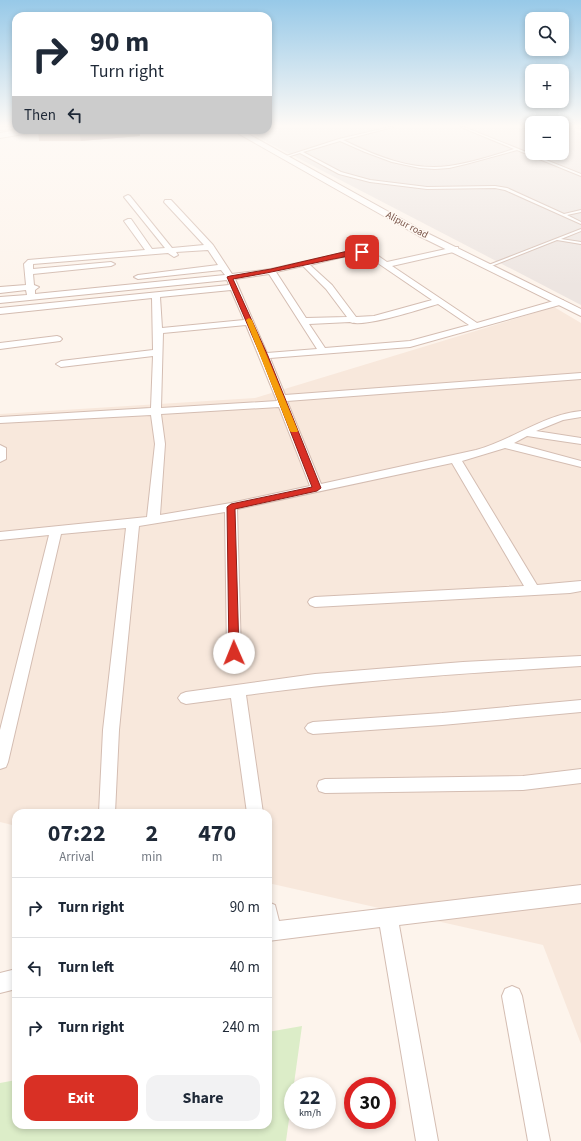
<!DOCTYPE html>
<meta charset="utf-8">
<style>
:root{--surface:#fff;--page:#f2f2f3;--text:#1f2937;--muted:#747a83;--line:#e0e1e3;--accent:#d93025}
body{margin:0;font-family:"Source Sans 3",sans-serif;background:var(--page);color:var(--text);height:100vh;display:flex;flex-direction:column;font-size:15px;white-space:nowrap}
*{box-sizing:border-box;margin:0}
p{font-size:13px;color:var(--muted)}
.icon{flex:none;width:22px;height:22px;fill:none;stroke:currentColor;stroke-width:2;stroke-linecap:round;stroke-linejoin:round}
.map{position:relative;flex:1;overflow:hidden}
.sheet{position:absolute;left:12px;top:809px;width:260px;height:320px;display:flex;flex-direction:column;background:var(--surface);border-radius:12px;box-shadow:0 2px 6px #0003}
.sheet>*{flex:none}
.top-card{position:absolute;left:12px;top:12px;width:260px;height:122px;border-radius:12px;box-shadow:0 2px 6px #0003;background:#fff;color:var(--text);overflow:hidden}
.tools{position:absolute;left:525px;top:12px;display:grid;gap:8px}
.tools a{display:grid;place-items:center;width:44px;height:44px;border-radius:8px;background:var(--surface);box-shadow:0 2px 6px #0003;font-size:20px}
.speed{position:absolute;left:284px;top:1077px;display:flex;gap:8px;font-size:20px;font-weight:700;text-align:center}
.speed>*{display:grid;place-content:center;width:52px;height:52px;border-radius:50%;background:var(--surface);box-shadow:0 2px 6px #0003;line-height:1}
.speed small{font-size:10px;font-weight:400}
.speed .limit{border:6px solid #d22;background:#fff;color:#111}
.pin{position:absolute;display:grid;place-items:center;width:34px;height:34px;color:#fff;margin:-17px;border-radius:8px;box-shadow:0 2px 6px #0006}
.me{position:absolute;width:44px;margin:-22px;rotate:359deg;stroke-linejoin:round;filter:drop-shadow(0 0 3px #0008)}
.turn{display:flex;align-items:center;gap:14px;height:84px;padding:0 12px;font-size:18px}
.turn .icon{width:52px;height:52px;stroke-width:2.5}
.turn b{display:block;font-size:28px;line-height:34px}
.then{display:flex;align-items:center;height:38px;padding:0 12px;background:#0003;gap:8px;font-size:15px}
.eta{display:flex;justify-content:space-evenly;align-items:center;height:68px;text-align:center}
.eta b{font-size:24px;font-weight:700;line-height:28px}
.button{display:flex;gap:8px;margin-top:auto;padding:8px 12px}
.button a{flex:1;height:46px;border-radius:12px;background:var(--accent);color:#fff;font-size:16px;font-weight:700;line-height:46px;text-align:center}
.button a+a{background:var(--page);color:var(--text)}
ul{padding:0;list-style:none}
li{display:flex;align-items:center;gap:12px;height:60px;padding:0 12px;border-top:1px solid var(--line)}
li div{flex:1}
li b{display:block;font-size:15px}
li em{font-style:normal}
.map>svg:first-child{display:block}
.residential{fill:#f8e8dc}
.industrial{fill:#ede5e1}
.green{fill:#dcedc8}
.lines{fill:none;stroke-linecap:round;stroke-linejoin:round}
.service-casing{stroke:#d4bdb2;stroke-width:2}
.minor-casing{stroke:#d4bdb2;stroke-width:2}
.tertiary-casing{stroke:#d4bdb2;stroke-width:2}
.secondary-casing{stroke:#d9beb2;stroke-width:2}
.service{fill:#fff;fill-rule:evenodd}
.minor{fill:#fff;fill-rule:evenodd}
.tertiary{fill:#fff;fill-rule:evenodd}
.secondary{fill:#fff;fill-rule:evenodd}
.rail-casing{stroke:#b5a7ca;stroke-width:2.5}
.rail{stroke:#fff9f3;stroke-width:1.5;stroke-dasharray:4.5;stroke-linecap:butt}
.wall{fill:#d2b2a7}
.shaded-wall{fill:#ab9188}
.building{fill:#f4cfc2;stroke:#ab9188}
.route{fill:#d93025;stroke:#8d1f18}
.slow{fill:#f59e0b}
.labels{text-anchor:middle;dominant-baseline:central;stroke-width:3;stroke-linejoin:round;paint-order:stroke}
.far-street-label{font-size:10px;fill:#7b574c;stroke:#fff9f3}
</style>
<div class="map">
<svg width="581" height="1141" viewBox="0 0 581 1141">
<rect width="100%" height="100%" fill="#fdf4ec"/>
<polygon class="residential" points="554,307 581,323 581,1044 543,945 268,883 268,813 16,813 16,826 0,822 0,414 255,398"/>
<polygon class="industrial" points="268,127 532,127 532,153 562,153 562,127 581,133 581,305 267,142 248,130 268,130"/>
<polygon class="green" points="302,1026 286,1141 0,1141 0,1083 16,1080 16,1125 268,1125 268,1032"/>
<g class="lines">
<g class="service-casing">
<g id="service">
<path d="M 390,127 L 393,127 L 343,140 C 376,156 411,171 449,166 C 471,163 493,156 514,149 L 461,127 L 464,127 L 581,174 L 581,176 L 517,150 L 466,164 L 449,168 L 435,169 L 420,168 L 392,162 L 365,152 L 340,141 L 303,152 L 341,172 L 370,180 L 427,187 L 495,186 L 507,188 L 564,214 L 581,210 L 581,212 L 567,215 L 581,222 L 581,224 L 505,190 L 495,188 L 427,189 L 370,182 L 339,174 L 300,153 L 284,158 L 283,157 L 339,139 Z"/>
<polygon points="41,130 47,130 0,138 0,136"/>
<polygon points="581,229 581,231 561,239 581,242 581,244 557,240 489,267 486,266"/>
</g>
</g>
<g class="minor-casing">
<g id="minor">
<path d="M 128,195 L 130,196 L 172,248 L 204,245 L 164,202 L 165,200 L 171,200 L 213,245 L 232,274 L 271,269 L 355,250 L 371,251 L 387,262 L 455,247 L 458,247 L 458,251 L 392,266 L 477,323 L 557,300 L 563,300 L 564,302 L 563,304 L 410,347 L 270,358 L 285,395 L 581,373 L 581,379 L 287,401 L 321,484 L 476,450 C 513,440 542,415 581,411 L 581,417 L 563,420 L 536,431 L 581,438 L 581,444 L 527,436 L 514,443 L 581,461 L 581,467 L 505,448 L 462,461 L 537,585 L 581,581 L 581,591 L 570,593 L 315,607 L 310,605 L 308,602 L 310,599 L 315,597 L 524,586 L 452,463 L 237,509 L 241,653 L 239,657 L 234,658 L 229,657 L 227,653 L 225,512 L 139,526 L 119,730 L 115,813 L 99,813 L 103,730 L 126,528 L 61,534 L 8,762 L 6,767 L 0,769 L 0,730 L 49,535 L 0,540 L 0,532 L 147,517 L 155,444 L 151,415 L 0,423 L 0,417 L 151,408 L 153,356 L 61,367 L 56,364 L 61,361 L 153,350 L 152,298 L 0,314 L 0,308 L 229,285 L 227,280 L 0,303 L 0,297 L 27,295 L 26,290 L 0,293 L 0,287 L 26,285 L 24,264 L 28,260 L 145,250 L 124,221 L 128,219 L 131,219 L 152,249 L 165,248 L 124,197 ZM 208,250 L 218,265 L 138,275 L 134,277 L 138,279 L 221,270 L 225,275 L 35,294 L 35,290 L 39,287 L 34,285 L 33,274 L 111,266 L 115,264 L 111,262 L 33,269 L 33,264 L 168,253 L 174,257 L 178,255 L 176,252 ZM 355,254 L 366,255 L 432,300 L 374,316 L 356,317 L 332,285 L 310,265 ZM 303,266 L 326,289 L 347,317 L 306,318 L 276,272 ZM 269,274 L 317,349 L 267,353 L 235,279 ZM 231,290 L 244,320 L 162,328 L 160,297 ZM 438,304 L 469,325 L 410,341 L 325,348 L 309,324 L 350,322 C 363,328 421,309 438,304 ZM 246,325 L 277,401 L 161,408 L 163,333 ZM 279,407 L 310,486 L 231,503 L 160,515 L 165,444 L 161,414 Z"/>
<polygon points="57,336 60,337 62,339 60,341 0,349 0,343"/>
<polygon points="0,445 6,448 6,459 0,462"/>
<path d="M 581,656 L 581,666 C 469,673 357,680 246,695 L 263,813 L 247,813 L 231,698 L 186,704 L 181,702 L 178,698 L 181,694 L 186,692 L 315,674 L 463,662 Z"/>
<polygon points="581,700 581,712 442,725 313,734 308,732 305,728 308,724 313,722 442,713"/>
<polygon points="581,769 581,783 523,790 325,793 319,791 317,786 319,781 325,779 523,776"/>
<polygon points="581,885 581,903 399,925 438,1141 416,1141 380,927 268,941 268,902 275,905 279,921"/>
<polygon points="16,969 16,989 0,993 0,973"/>
<polygon points="512,986 519,989 522,996 550,1141 528,1141 502,996 505,989"/>
</g>
</g>
<g class="tertiary-casing">
<g id="tertiary">
<polygon points="16,130 32,130 28,132 0,137 0,133"/>
<polygon points="232,130 241,130 425,232 581,309 581,316 419,236"/>
</g>
</g>
<g class="secondary-casing">
<polygon id="secondary" points="0,127 13,127 12,129 0,130"/>
</g>
<use href="#service" class="service"/>
<use href="#minor" class="minor"/>
<use href="#tertiary" class="tertiary"/>
<use href="#secondary" class="secondary"/>
<g class="rail-casing">
<polyline id="rail" points="576,127 581,128"/>
</g>
<use href="#rail" class="rail"/>
</g>
<polygon class="wall" points="38,130 140,130 140,136 81,141 39,141"/>
<polygon class="shaded-wall" points="112,130 140,130 140,136 81,141 79,132"/>
<polygon class="building" points="38,130 112,130 79,132 38,133"/>
<linearGradient id="sky" x2="0" y2="1"><stop stop-color="#97c9e8"/><stop offset="0.44" stop-color="#fefaf6"/><stop offset="1" stop-color="#fefaf6" stop-opacity="0"/></linearGradient>
<rect width="581" height="286" fill="url(#sky)"/>
<path class="route" d="M 362,250 L 364,252 L 364,253 C 320,261 277,272 233,279 L 268,356 L 321,488 L 317,491 L 235,509 L 239,653 L 238,656 L 231,656 L 229,653 L 227,507 L 231,504 L 312,487 L 261,356 L 227,277 L 230,276 L 271,269 L 348,251 Z"/>
<polygon class="slow" points="249,318 252,320 298,431 297,432 291,432 290,431 246,320"/>
<g class="labels">
<g class="far-street-label">
<text transform="translate(407 225) rotate(28)">Alipur road</text>
</g>
</g>
</svg>
<div class="tools">
<a><svg class="icon" aria-label="search" viewBox="0 0 24 24"><circle cx="10" cy="10" r="6"/><path d="M15 15l6 6"/></svg></a>
<a>+</a>
<a>−</a>
</div>
<div class="speed"><div>22<small>km/h</small></div><div class="limit">30</div></div>
<div class="pin" style="left:362px;top:252px;background:#d93025"><svg class="icon" aria-label="arrive" viewBox="0 0 24 24"><path d="M6 21V4h12l-3 4 3 4H6"/></svg></div>
<svg class="me" style="left:234px;top:653px" viewBox="-20 -20 40 40"><circle r="19" fill="#fff"/><path d="M0-13L10 11 0 6-10 11z" fill="#d93025"/></svg>
<div class="top-card">
<div class="turn"><svg class="icon" aria-label="right" viewBox="0 0 24 24"><path d="M7 20v-9h11M14 6l5 5-5 5"/></svg><div><b>90 m</b>Turn right</div></div>
<div class="then">Then<svg class="icon" aria-label="left" viewBox="0 0 24 24"><path d="M17 20v-9H6M10 6l-5 5 5 5"/></svg></div>
</div>
<section class="sheet">
<div class="eta">
<div><b>07:22</b><p>Arrival</p></div>
<div><b>2</b><p>min</p></div>
<div><b>470</b><p>m</p></div>
</div>
<ul>
<li><svg class="icon" aria-label="right" viewBox="0 0 24 24"><path d="M7 20v-9h11M14 6l5 5-5 5"/></svg><div><b>Turn right</b></div><em>90 m</em></li>
<li><svg class="icon" aria-label="left" viewBox="0 0 24 24"><path d="M17 20v-9H6M10 6l-5 5 5 5"/></svg><div><b>Turn left</b></div><em>40 m</em></li>
<li><svg class="icon" aria-label="right" viewBox="0 0 24 24"><path d="M7 20v-9h11M14 6l5 5-5 5"/></svg><div><b>Turn right</b></div><em>240 m</em></li>
</ul>
<div class="button"><a>Exit</a><a>Share</a></div>
</section>
</div>
